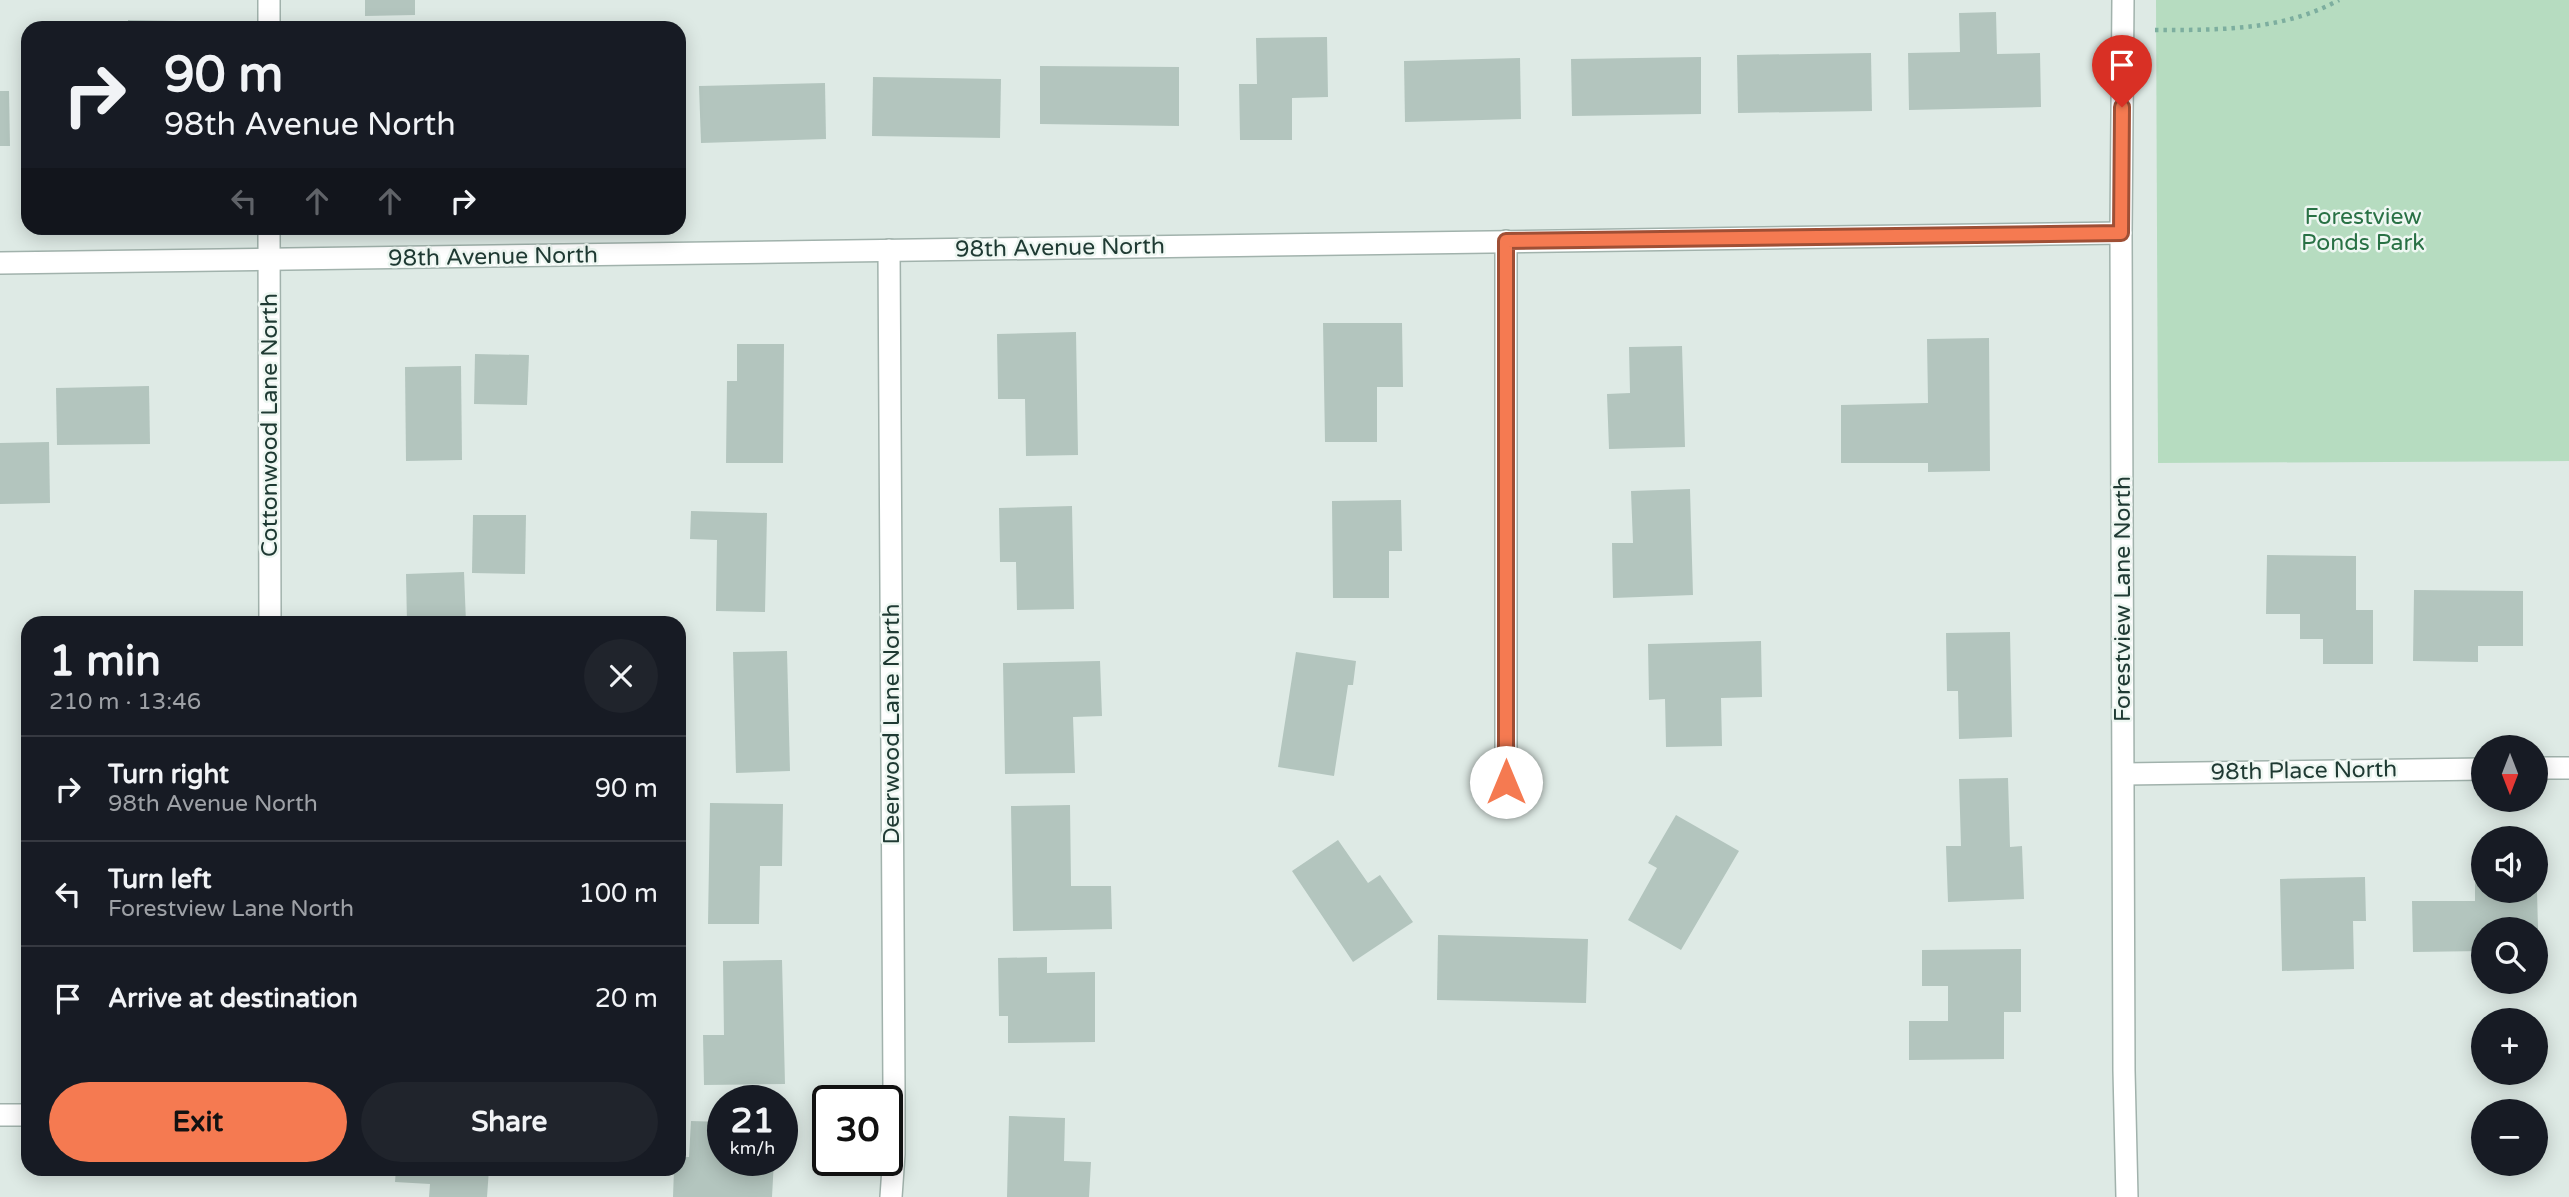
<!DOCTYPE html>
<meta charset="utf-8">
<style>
:root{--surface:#171b24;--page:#20242c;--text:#f1f3f6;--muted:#9ea1a6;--line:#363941;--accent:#f57a51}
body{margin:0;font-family:"Varela Round",sans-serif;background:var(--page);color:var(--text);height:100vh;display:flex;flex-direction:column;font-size:26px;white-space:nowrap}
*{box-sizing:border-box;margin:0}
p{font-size:23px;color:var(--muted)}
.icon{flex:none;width:38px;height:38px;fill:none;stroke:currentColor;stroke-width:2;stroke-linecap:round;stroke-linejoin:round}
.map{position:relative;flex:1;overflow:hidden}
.details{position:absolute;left:21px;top:616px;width:665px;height:560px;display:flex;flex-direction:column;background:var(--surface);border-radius:21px;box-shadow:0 4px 18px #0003}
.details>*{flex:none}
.top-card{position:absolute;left:21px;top:21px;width:665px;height:214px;border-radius:21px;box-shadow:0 4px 18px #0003;background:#171b24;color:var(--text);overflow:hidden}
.needle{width:46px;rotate:180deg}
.fabs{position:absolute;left:2471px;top:735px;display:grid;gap:14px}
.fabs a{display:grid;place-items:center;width:77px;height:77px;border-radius:50%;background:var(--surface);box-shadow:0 4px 18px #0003;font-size:35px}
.speed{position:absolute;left:707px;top:1085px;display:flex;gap:14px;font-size:35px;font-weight:700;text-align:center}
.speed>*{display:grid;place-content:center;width:91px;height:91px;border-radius:50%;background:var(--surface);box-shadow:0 4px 18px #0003;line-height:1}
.speed small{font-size:18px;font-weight:400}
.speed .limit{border:4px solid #111;border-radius:10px;background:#fff;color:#111}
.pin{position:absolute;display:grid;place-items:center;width:60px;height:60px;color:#fff;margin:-72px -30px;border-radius:50% 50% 50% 0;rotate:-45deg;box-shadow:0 0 7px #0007}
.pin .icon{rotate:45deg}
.me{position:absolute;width:77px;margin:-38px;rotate:0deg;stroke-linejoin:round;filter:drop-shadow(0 0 5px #0008)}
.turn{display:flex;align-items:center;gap:24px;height:147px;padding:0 28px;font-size:32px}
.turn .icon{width:91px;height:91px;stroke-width:2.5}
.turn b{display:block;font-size:49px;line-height:60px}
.lanes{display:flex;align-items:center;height:66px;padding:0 28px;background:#0003;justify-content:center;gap:35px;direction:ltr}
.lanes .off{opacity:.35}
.round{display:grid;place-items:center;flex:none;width:74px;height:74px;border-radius:37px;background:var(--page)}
.overview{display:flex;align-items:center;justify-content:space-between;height:119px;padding:0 28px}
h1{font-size:42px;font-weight:700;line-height:52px}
.button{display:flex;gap:14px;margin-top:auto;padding:14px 28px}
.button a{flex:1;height:80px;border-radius:42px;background:var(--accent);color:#111;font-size:28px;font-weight:700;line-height:80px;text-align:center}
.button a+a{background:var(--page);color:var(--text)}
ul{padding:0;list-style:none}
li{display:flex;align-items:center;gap:21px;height:105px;padding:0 28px;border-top:2px solid var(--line)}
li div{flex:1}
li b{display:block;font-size:26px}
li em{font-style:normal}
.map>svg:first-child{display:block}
.green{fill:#b6dcc0}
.building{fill:#b3c5be}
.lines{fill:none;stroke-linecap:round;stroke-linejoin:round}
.minor-casing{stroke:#a1b2ac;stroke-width:24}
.path{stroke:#7dae9f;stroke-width:4.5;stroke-dasharray:3.5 5;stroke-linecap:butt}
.minor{stroke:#fff;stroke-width:21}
.route-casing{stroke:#9f4f35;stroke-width:18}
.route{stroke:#f57a51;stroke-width:12}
.labels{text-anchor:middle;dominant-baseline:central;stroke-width:5;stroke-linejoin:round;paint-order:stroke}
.park-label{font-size:23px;fill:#297145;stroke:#eef7f2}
.street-label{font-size:23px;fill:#1f3a33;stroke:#eef7f2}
</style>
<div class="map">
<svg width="2569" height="1197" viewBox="0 0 2569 1197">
<rect width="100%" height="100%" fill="#deeae5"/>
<polygon class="green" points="2156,0 2569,0 2569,461 2158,463"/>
<g class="building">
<polygon points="365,0 415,0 415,15 365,16"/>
<polygon points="1996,12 1997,54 2040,53 2041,107 1909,110 1908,53 1960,52 1959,13"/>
<polygon points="128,20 179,21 179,28 128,28"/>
<polygon points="1327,37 1328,97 1292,98 1292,140 1240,140 1239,84 1257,84 1256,38"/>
<polygon points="1871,53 1872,111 1738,113 1737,55"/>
<polygon points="1701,57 1701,114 1572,116 1571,59"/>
<polygon points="1520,58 1521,119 1405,122 1404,61"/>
<polygon points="1040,66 1179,67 1179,126 1040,124"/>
<polygon points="873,77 1001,79 1000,138 872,136"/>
<polygon points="825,83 826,139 701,143 699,86"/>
<polygon points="0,91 9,91 10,146 0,146"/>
<polygon points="1323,323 1402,323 1403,387 1377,387 1377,442 1325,442"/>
<polygon points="1076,332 1078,455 1026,456 1025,399 998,399 997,334"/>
<polygon points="1989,338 1990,471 1928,472 1928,463 1841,463 1841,405 1928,403 1927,339"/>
<polygon points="737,344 784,344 783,463 726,463 727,381 737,381"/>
<polygon points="1682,346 1685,447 1609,449 1607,394 1630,393 1629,347"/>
<polygon points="475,354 529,355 527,405 474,404"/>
<polygon points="461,366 462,460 406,461 405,367"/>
<polygon points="149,386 150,444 57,445 56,388"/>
<polygon points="49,442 50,503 0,504 0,443"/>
<polygon points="1690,489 1693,595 1613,598 1612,543 1633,543 1631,491"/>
<polygon points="1401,500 1402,551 1389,551 1389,598 1333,598 1332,501"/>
<polygon points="1072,506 1074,609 1017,610 1016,562 1000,562 999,508"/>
<polygon points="691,511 767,513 765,612 716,611 717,540 690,539"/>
<polygon points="473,515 526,515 525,574 472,573"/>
<polygon points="2267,555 2356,556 2356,610 2373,610 2373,664 2323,664 2323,639 2300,639 2300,614 2266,614"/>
<polygon points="464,572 466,623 407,623 406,574"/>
<polygon points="2414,590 2523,591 2523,646 2478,646 2478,662 2413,661"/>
<polygon points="2010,632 2012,737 1959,739 1958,691 1947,691 1946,633"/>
<polygon points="1761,641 1762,697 1721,698 1722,746 1666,747 1665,699 1649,700 1648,644"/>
<polygon points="787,651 790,771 736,773 733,652"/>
<polygon points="1296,652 1356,661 1353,685 1348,685 1334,776 1278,767"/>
<polygon points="1100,661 1102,716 1073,717 1075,773 1005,774 1003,663"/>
<polygon points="2008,778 2010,847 2022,846 2024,899 1948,902 1946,846 1961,846 1959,779"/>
<polygon points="710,803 783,804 782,866 760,866 759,924 708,924"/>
<polygon points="1070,805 1071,886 1111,886 1112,929 1013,931 1011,806"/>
<polygon points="1676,815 1739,851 1681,950 1628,920 1657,868 1648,863"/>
<polygon points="1338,840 1368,883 1380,875 1413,922 1353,962 1292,871"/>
<polygon points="2475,867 2483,867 2483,891 2537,891 2538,929 2483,929 2483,951 2413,952 2412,901 2475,901"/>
<polygon points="2365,877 2366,921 2353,921 2354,969 2282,971 2280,879"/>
<polygon points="1438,935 1588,939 1586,1003 1437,1000"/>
<polygon points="2021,949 2021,1012 2004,1012 2004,1059 1909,1060 1909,1021 1948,1021 1948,986 1922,986 1922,950"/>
<polygon points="1047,957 1047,973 1095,972 1095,1042 1008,1043 1008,1016 999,1016 998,958"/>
<polygon points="782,960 785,1084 704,1085 703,1035 724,1035 723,961"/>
<polygon points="25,967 28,967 28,1017 24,1017"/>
<polygon points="1009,1116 1065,1118 1064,1161 1091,1162 1089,1197 1007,1197"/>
<polygon points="691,1121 723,1122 723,1160 774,1160 772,1197 673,1197 674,1169 679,1169 679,1157 689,1157"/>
<polygon points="396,1169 489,1169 487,1197 429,1197 430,1184 395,1182"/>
</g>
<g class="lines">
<g class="minor-casing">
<g id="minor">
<polyline points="269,0 269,28"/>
<polyline points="2123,0 2121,233 2124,1071 2127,1197"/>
<polyline points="269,228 270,623"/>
<polyline points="889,250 894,1089 894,1154 891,1197"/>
<polyline points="0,263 2121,233"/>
<polyline points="2536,768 2569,768"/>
<polyline points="2124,774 2483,769"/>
<polyline points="1506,782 1506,241"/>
<polyline points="0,1115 28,1115"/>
</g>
</g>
<path class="path" d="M 2155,30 C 2217,30 2283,31 2339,0"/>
<use href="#minor" class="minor"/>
</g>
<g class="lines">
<g class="route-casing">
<polyline id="route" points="1506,782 1506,241 2121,233 2122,107"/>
</g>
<use href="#route" class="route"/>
</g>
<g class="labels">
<g class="park-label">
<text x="2363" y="217">Forestview<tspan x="2363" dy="26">Ponds Park</tspan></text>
</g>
<g class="street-label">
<text transform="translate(1060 248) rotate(-1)">98th Avenue North</text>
<text transform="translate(493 257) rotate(-1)">98th Avenue North</text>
<text transform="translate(270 425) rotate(-90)">Cottonwood Lane North</text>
<text transform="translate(2123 599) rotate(-90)">Forestview Lane North</text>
<text transform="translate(892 724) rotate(-90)">Deerwood Lane North</text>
<text transform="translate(2304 771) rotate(-1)">98th Place North</text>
</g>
</g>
</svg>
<div class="fabs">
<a><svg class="needle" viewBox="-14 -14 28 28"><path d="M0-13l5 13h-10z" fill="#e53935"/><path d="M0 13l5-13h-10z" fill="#9ea1a6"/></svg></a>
<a><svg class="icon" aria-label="sound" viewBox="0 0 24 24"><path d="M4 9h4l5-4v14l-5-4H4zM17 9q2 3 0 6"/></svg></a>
<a><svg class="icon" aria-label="search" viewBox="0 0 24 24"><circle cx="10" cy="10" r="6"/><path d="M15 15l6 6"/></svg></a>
<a>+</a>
<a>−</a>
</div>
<div class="speed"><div>21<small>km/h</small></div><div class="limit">30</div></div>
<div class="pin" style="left:2122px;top:107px;background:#d93025"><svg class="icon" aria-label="arrive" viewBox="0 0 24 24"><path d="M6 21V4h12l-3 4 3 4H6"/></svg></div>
<svg class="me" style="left:1506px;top:782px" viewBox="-20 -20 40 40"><circle r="19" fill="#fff"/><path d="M0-13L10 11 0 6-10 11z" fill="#f57a51"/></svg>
<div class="top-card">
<div class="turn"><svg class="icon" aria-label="right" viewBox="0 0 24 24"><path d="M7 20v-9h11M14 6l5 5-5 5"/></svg><div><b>90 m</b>98th Avenue North</div></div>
<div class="lanes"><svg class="icon off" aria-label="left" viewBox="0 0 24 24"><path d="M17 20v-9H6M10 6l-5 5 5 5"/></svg><svg class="icon off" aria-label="ahead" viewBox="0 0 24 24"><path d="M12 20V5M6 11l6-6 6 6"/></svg><svg class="icon off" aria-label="ahead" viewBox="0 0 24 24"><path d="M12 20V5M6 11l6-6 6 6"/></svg><svg class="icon" aria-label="right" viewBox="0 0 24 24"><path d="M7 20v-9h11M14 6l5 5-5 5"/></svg></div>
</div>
<section class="details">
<div class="overview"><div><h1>1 min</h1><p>210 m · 13:46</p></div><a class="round"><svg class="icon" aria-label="close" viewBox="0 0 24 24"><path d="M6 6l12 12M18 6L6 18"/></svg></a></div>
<ul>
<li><svg class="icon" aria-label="right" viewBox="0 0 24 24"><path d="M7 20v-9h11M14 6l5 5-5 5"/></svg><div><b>Turn right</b><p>98th Avenue North</p></div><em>90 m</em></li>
<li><svg class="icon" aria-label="left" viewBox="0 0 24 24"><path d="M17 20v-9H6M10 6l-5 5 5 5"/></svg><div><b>Turn left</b><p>Forestview Lane North</p></div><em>100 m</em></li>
<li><svg class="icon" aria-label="arrive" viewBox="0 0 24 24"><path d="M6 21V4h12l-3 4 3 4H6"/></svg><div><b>Arrive at destination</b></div><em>20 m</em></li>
</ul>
<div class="button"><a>Exit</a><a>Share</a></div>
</section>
</div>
